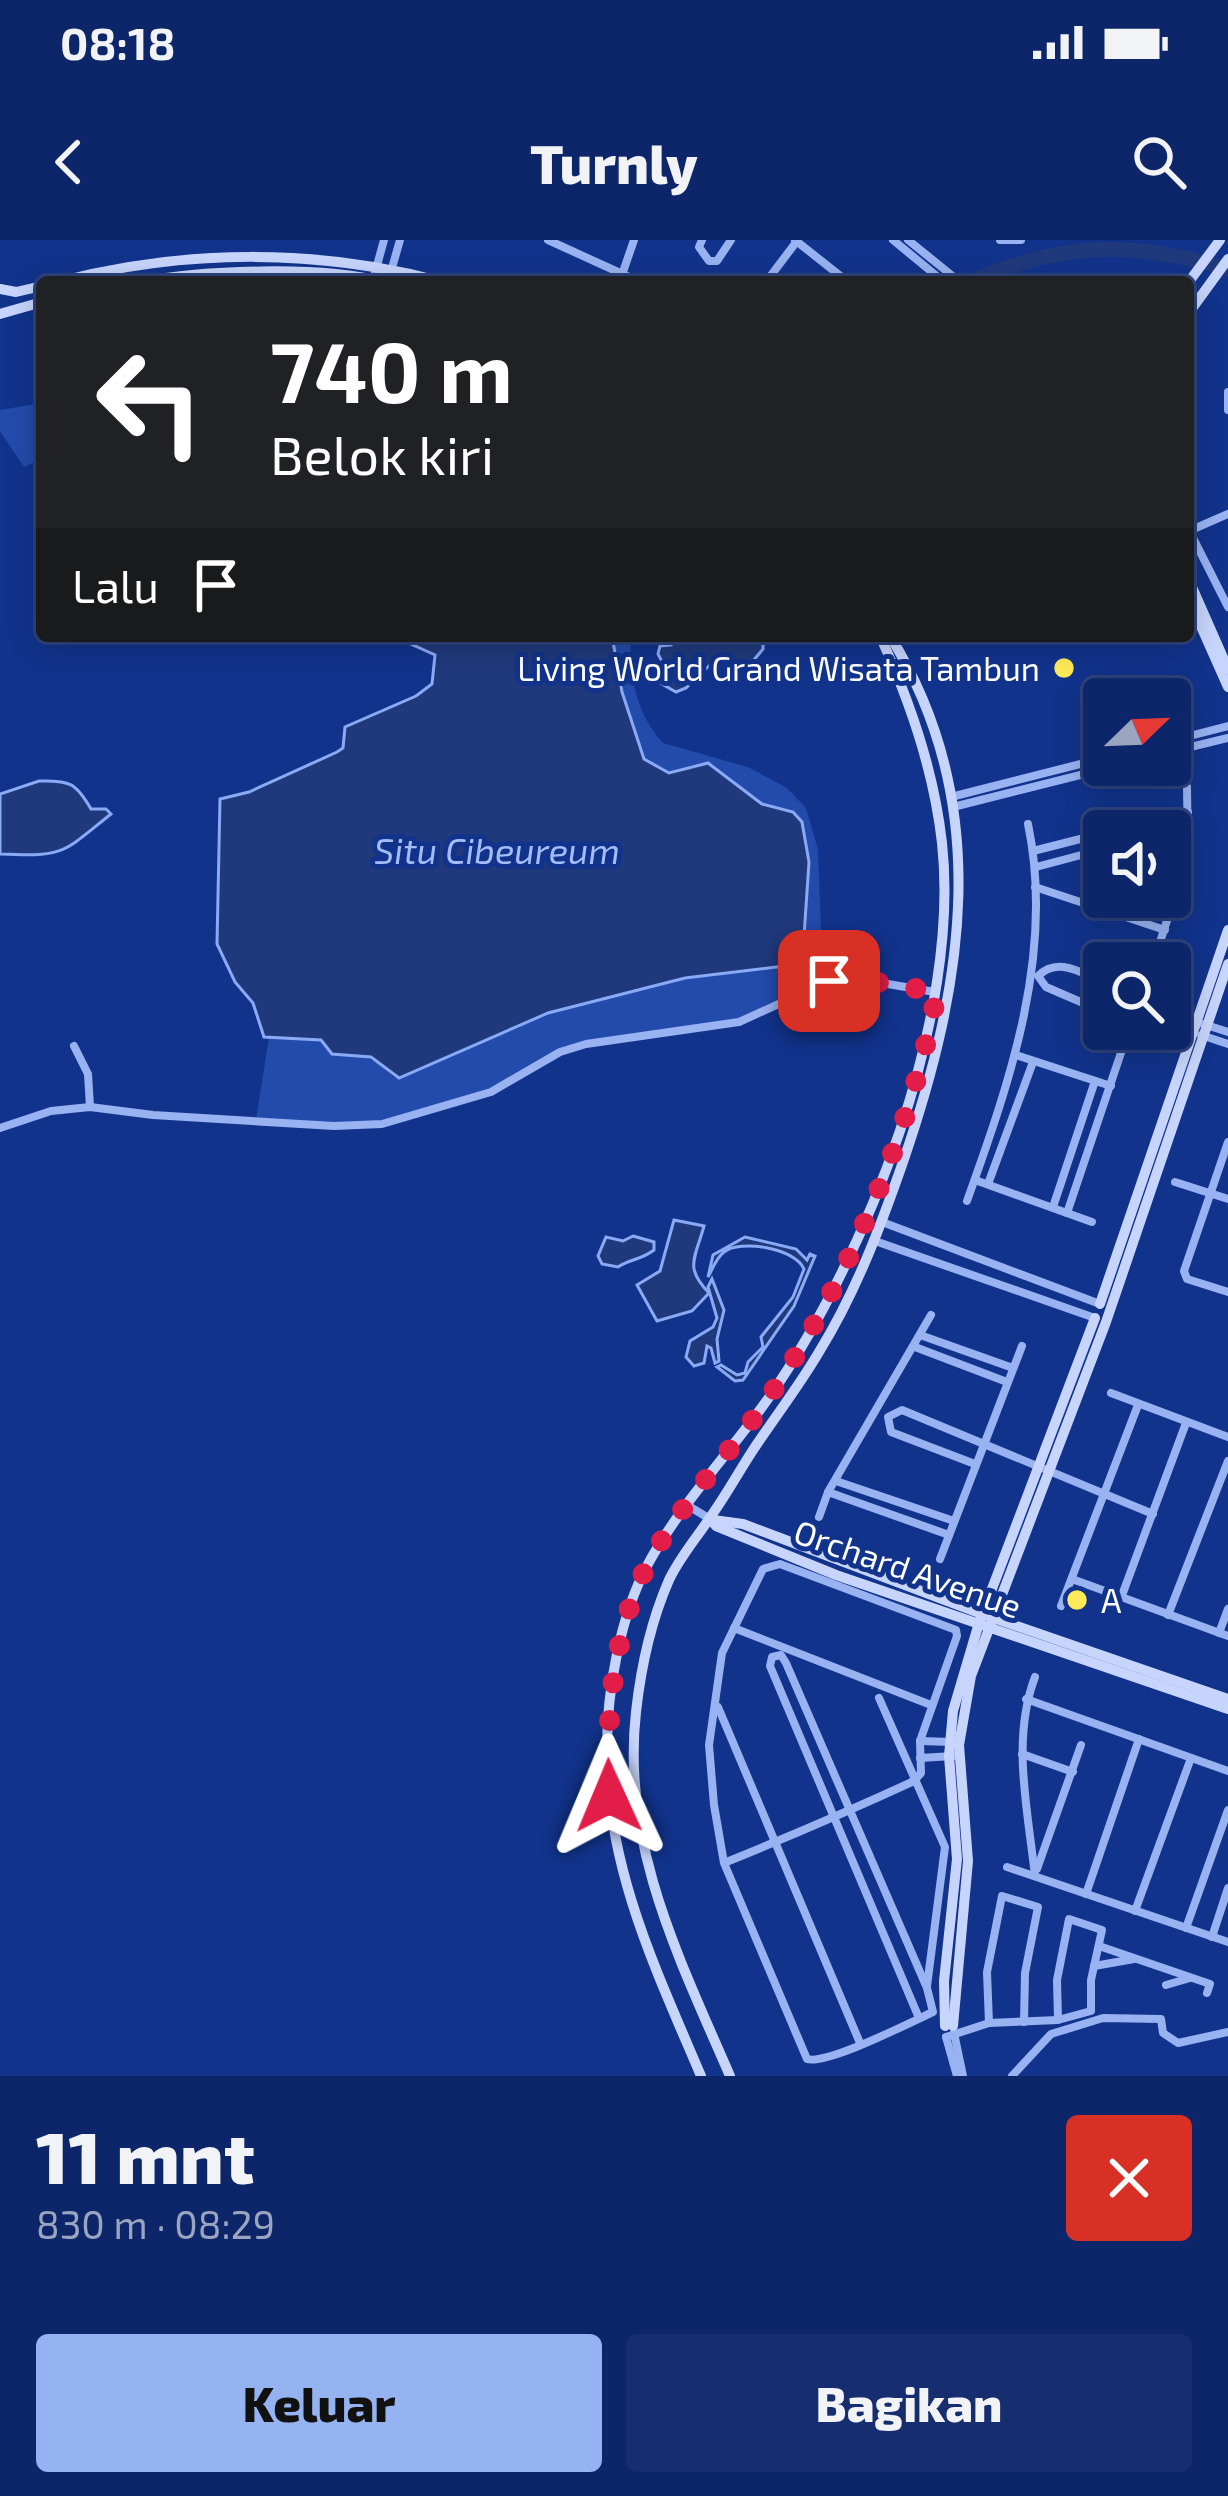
<!DOCTYPE html>
<html lang="id">
<meta charset="utf-8">
<style>
:root{--surface:#0d2669;--page:#162e6f;--text:#f1f3f6;--muted:#9aa5c0;--line:#2d437d;--accent:#95b2f1}
body{margin:0;font-family:"Exo 2",sans-serif;background:var(--page);color:var(--text);height:100vh;display:flex;flex-direction:column;font-size:45px;white-space:nowrap}
*{box-sizing:border-box;margin:0}
p{font-size:39px;color:var(--muted)}
.icon{flex:none;width:66px;height:66px;fill:none;stroke:currentColor;stroke-width:2;stroke-linecap:round;stroke-linejoin:round}
.map{position:relative;height:1836px;overflow:hidden}
.details{display:flex;flex-direction:column;background:var(--surface);flex:1}
.details>*{flex:none}
.guide{position:absolute;left:36px;top:36px;width:1158px;height:366px;border-radius:12px;box-shadow:0 6px 30px #0003,0 0 0 3px var(--line);background:#202124;color:#fff;overflow:hidden}
.needle{width:78px;rotate:67deg}
.fabs{position:absolute;left:1083px;top:438px;display:grid;gap:24px}
.fabs a{display:grid;place-items:center;width:108px;height:108px;border-radius:12px;background:var(--surface);box-shadow:0 6px 30px #0003,0 0 0 3px var(--line);font-size:60px}
.pin{position:absolute;display:grid;place-items:center;width:102px;height:102px;color:#fff;margin:-51px;border-radius:24px;box-shadow:0 6px 18px #0006}
.me{position:absolute;width:132px;margin:-66px;rotate:359deg;stroke-linejoin:round;filter:drop-shadow(0 0 9px #0008)}
.turn{display:flex;align-items:center;gap:42px;height:252px;padding:0 36px;font-size:54px}
.turn .icon{width:156px;height:156px;stroke-width:2.5}
.turn b{display:block;font-size:84px;line-height:102px}
.then{display:flex;align-items:center;height:114px;padding:0 36px;background:#0003;gap:24px;font-size:45px}
.round{display:grid;place-items:center;flex:none;width:126px;height:126px;border-radius:12px;background:var(--page)}
.overview{display:flex;align-items:center;justify-content:space-between;height:204px;padding:0 36px}
h1{font-size:72px;font-weight:800;line-height:90px}
.cta{display:flex;gap:24px;margin-top:auto;padding:24px 36px}
.cta a{flex:1;height:138px;border-radius:12px;background:var(--accent);color:#111;font-size:48px;font-weight:800;line-height:138px;text-align:center}
.cta a+a{background:var(--page);color:var(--text)}
.status{display:flex;justify-content:space-between;align-items:center;height:84px;padding:0 60px;background:var(--surface);direction:ltr}
.status svg{height:33px;fill:currentColor}
header{display:flex;justify-content:space-between;align-items:center;height:156px;padding:0 36px;background:var(--surface);font-size:54px;font-weight:800}
.map>svg:first-child{display:block}
.green{fill:#234bab}
.water{fill:#20397c;stroke:#8aaaf5;stroke-width:3}
.lines{fill:none;stroke-linecap:round;stroke-linejoin:round}
.river{stroke:#20397c;stroke-width:15}
.street{stroke:#99b2f1;stroke-width:8}
.secondary{stroke:#c7d5fc;stroke-width:10}
.route{stroke:#e11d48;stroke-width:21;stroke-dasharray:0 37.8}
.poi-dot{fill:#ffea59;stroke:#11338c;stroke-width:4.5}
.labels{text-anchor:middle;dominant-baseline:central;stroke-width:10;stroke-linejoin:round;paint-order:stroke}
.poi-label{font-size:33px;fill:#fff;stroke:#11338c;text-anchor:end}
.street-label{font-size:33px;fill:#fff;stroke:#11338c}
.water-label{font-size:36px;font-style:italic;fill:#a4bdf9;stroke:#11338c}
</style>
<div class="status"><b>08:18</b><svg viewBox="0 0 49 12"><path d="M0 12V9h3v3zM5 12V6h3v6zM10 12V3h3v9zM15 12V0h3v12zM26 1h20v11H26zM47 4h2v5h-2z"/></svg></div>
<header><svg class="icon" aria-label="back" viewBox="0 0 24 24"><path d="M15 5l-7 7 7 7"/></svg>Turnly<svg class="icon" aria-label="search" viewBox="0 0 24 24"><circle cx="10" cy="10" r="6"/><path d="M15 15l6 6"/></svg></header>
<div class="map">
<svg width="1228" height="1836" viewBox="0 0 1228 1836">
<rect width="100%" height="100%" fill="#11338c"/>
<g class="green">
<polygon points="42,163 42,218 24,227 0,191 0,170"/>
<path d="M 612,396 L 631,396 C 629,436 636,473 663,503 L 748,527 L 787,548 L 806,568 L 818,610 L 823,743 L 739,782 L 586,804 L 455,865 L 353,886 L 256,879 L 269,798 L 321,800 L 332,814 C 367,816 369,815 395,838 L 548,773 L 685,738 L 784,726 L 802,711 L 809,622 L 781,571 L 762,564 L 708,523 L 669,533 L 644,518 L 622,452 Z"/>
</g>
<g class="water">
<polygon points="393,396 612,396 622,452 644,519 669,533 708,523 762,564 793,572 802,582 809,622 803,711 785,726 685,738 548,773 399,838 371,817 332,814 321,800 264,797 253,763 235,742 217,704 220,559 249,552 337,512 343,508 345,487 416,456 432,444 435,415"/>
<polygon points="670,396 763,396 763,409 753,421 710,425 686,448 676,452 662,444 665,427 658,414 660,406 671,405"/>
<path d="M 39,541 C 70,540 76,543 91,569 L 106,569 L 111,574 C 62,613 66,617 0,614 L 0,554 Z"/>
<path d="M 674,980 L 704,986 C 695,1019 684,1027 709,1053 L 692,1071 L 657,1081 L 637,1045 L 660,1031 Z"/>
<path d="M 633,996 L 654,1002 L 654,1010 C 641,1020 630,1019 618,1027 L 602,1024 L 598,1016 L 606,997 L 623,1001 Z"/>
<path d="M 745,997 L 796,1009 L 807,1020 L 810,1014 L 815,1016 L 794,1066 L 743,1140 L 735,1141 L 717,1127 L 721,1125 L 737,1135 L 745,1133 L 748,1122 L 763,1107 L 761,1097 L 793,1057 L 804,1029 C 795,1008 740,999 724,1012 C 716,1018 712,1030 708,1037 L 713,1015 Z"/>
<polygon points="712,1039 724,1070 717,1099 719,1121 715,1123 711,1108 707,1106 704,1123 694,1126 686,1117 690,1101 713,1087 717,1078 708,1047"/>
</g>
<g class="lines">
<path class="river" d="M 970,42 C 1063,2 1130,0 1228,29"/>
<g class="street">
<polyline points="548,0 640,42"/>
<polyline points="702,0 699,7 709,21 717,21 731,0"/>
<polyline points="795,0 848,42"/>
<polyline points="893,0 944,42"/>
<polyline points="908,0 960,42"/>
<polyline points="1000,0 1021,0"/>
<polyline points="623,32 634,0"/>
<polyline points="373,40 384,0"/>
<polyline points="388,42 400,0"/>
<polyline points="766,42 797,1"/>
<polyline points="1228,152 1228,170"/>
<polyline points="1188,288 1228,367"/>
<polyline points="1189,291 1228,274"/>
<polyline points="1170,501 1228,486"/>
<polyline points="1170,512 1228,498"/>
<polyline points="951,557 1104,518"/>
<polyline points="953,567 1120,525"/>
<polyline points="1113,591 1188,572"/>
<polyline points="1170,592 1188,587"/>
<polyline points="1033,611 1104,593"/>
<polyline points="1036,627 1104,609"/>
<polyline points="1035,647 1165,690"/>
<polyline points="1113,668 1139,657"/>
<polyline points="1153,723 1188,617 1187,547"/>
<path d="M 1104,742 C 1081,733 1058,716 1038,736 L 1046,747 L 1104,772"/>
<polyline points="1170,779 1194,787"/>
<polyline points="1203,784 1228,792"/>
<polyline points="1201,795 1228,804"/>
<polyline points="74,806 88,834 90,867"/>
<polyline points="1016,815 1111,846"/>
<polyline points="0,888 51,871 90,867 153,875 334,886 382,884 491,852 560,812 586,804 739,782 829,741 870,741 935,752"/>
<polyline points="1228,902 1184,1031 1187,1039 1228,1052"/>
<polyline points="975,940 1092,982"/>
<polyline points="1175,942 1228,959"/>
<polyline points="988,944 1033,822"/>
<path d="M 967,961 C 1010,841 1055,713 1028,584"/>
<polyline points="1053,967 1095,841"/>
<polyline points="1067,973 1129,789"/>
<polyline points="882,982 1100,1064"/>
<polyline points="875,1001 1095,1078"/>
<polyline points="920,1095 1013,1128"/>
<polyline points="915,1107 1007,1142"/>
<polyline points="1111,1153 1228,1197"/>
<polyline points="975,1224 891,1192 888,1177 902,1170 1153,1274"/>
<polyline points="836,1241 954,1281"/>
<polyline points="828,1252 949,1295"/>
<polyline points="687,1265 710,1279"/>
<polyline points="819,1277 828,1252 931,1075"/>
<polyline points="940,1319 1022,1106"/>
<polyline points="1072,1339 1228,1396"/>
<polyline points="1121,1358 1186,1183"/>
<polyline points="1061,1366 1138,1165"/>
<polyline points="1168,1375 1228,1221"/>
<polyline points="734,1388 931,1465"/>
<polyline points="1219,1393 1228,1369"/>
<polyline points="879,1458 945,1607 927,1746"/>
<polyline points="1026,1459 1228,1531"/>
<polyline points="718,1467 860,1803"/>
<polyline points="920,1501 952,1502"/>
<polyline points="1022,1514 1073,1532"/>
<polyline points="920,1518 953,1516"/>
<path d="M 724,1623 C 788,1597 851,1570 914,1541 L 921,1533 L 920,1501 L 957,1396 L 956,1390 L 780,1324 L 763,1329 L 722,1413 L 709,1505 L 714,1565 L 724,1623 L 807,1819 C 827,1825 909,1783 933,1772 L 927,1748 L 786,1423 L 781,1415 L 772,1417 L 770,1426 L 919,1778"/>
<polyline points="1007,1627 1228,1702"/>
<polyline points="1037,1629 1081,1505"/>
<path d="M 1035,1636 C 1028,1571 1011,1500 1035,1437"/>
<polyline points="1086,1654 1139,1499"/>
<polyline points="1135,1671 1191,1518"/>
<polyline points="1186,1688 1228,1570"/>
<polyline points="1212,1697 1228,1648"/>
<polyline points="1099,1706 1210,1744 1207,1753"/>
<polyline points="1094,1726 1134,1719"/>
<polyline points="1166,1745 1190,1738"/>
<polyline points="989,1783 987,1732 1002,1656 1038,1667 1025,1733 1024,1782"/>
<polyline points="954,1793 963,1836"/>
<polyline points="946,1797 989,1783 1058,1780 1091,1771 1091,1740 1102,1690 1069,1679 1057,1740 1058,1780"/>
<polyline points="946,1797 957,1836"/>
<polyline points="1012,1836 1051,1794 1103,1778 1161,1779 1163,1793 1178,1803 1228,1792"/>
</g>
<g class="secondary">
<path d="M 58,42 C 184,9 317,8 443,42"/>
<path d="M 139,42 C 203,31 319,25 382,42"/>
<polyline points="1188,43 1220,0"/>
<polyline points="0,49 16,52 42,46"/>
<polyline points="0,74 42,62"/>
<polyline points="1188,74 1228,19"/>
<polyline points="1188,338 1228,429"/>
<polyline points="1188,357 1228,447"/>
<polyline points="1100,1064 1228,690"/>
<polyline points="710,1279 716,1286 836,1335 1228,1469"/>
<polyline points="713,1280 743,1284 982,1374 1228,1459"/>
<polyline points="945,1786 944,1741 957,1619 949,1516 953,1471 979,1383 1095,1078"/>
<polyline points="953,1786 968,1621 959,1505 971,1436 1106,1082 1228,724"/>
<path d="M 701,1836 C 656,1730 606,1627 607,1508 C 607,1450 620,1376 648,1324 C 681,1263 731,1212 770,1156 C 868,1015 961,775 942,603 C 934,531 910,461 880,396"/>
<path d="M 730,1836 C 679,1718 621,1604 636,1472 C 641,1427 651,1381 669,1340 C 680,1317 695,1300 709,1279 C 725,1257 738,1233 753,1210 C 775,1177 799,1146 819,1112 C 856,1052 880,988 903,922 C 964,745 994,564 890,396"/>
</g>
</g>
<g class="lines">
<path class="route" d="M 609,1556 C 606,1480 612,1392 648,1324 C 681,1262 732,1212 771,1154 C 849,1040 912,888 937,752 L 870,741 L 829,741"/>
</g>
<g class="poi-dot">
<circle cx="1064" cy="428" r="12"/>
<circle cx="1077" cy="1360" r="12"/>
</g>
<g class="labels">
<g class="poi-label">
<text x="1040" y="428">Living World Grand Wisata Tambun</text>
<text x="1101" y="1360" text-anchor="start">A</text>
</g>
<g class="street-label">
<text transform="translate(908 1328) rotate(19)">Orchard Avenue</text>
</g>
<g class="water-label">
<text x="497" y="609">Situ Cibeureum</text>
</g>
</g>
</svg>
<div class="fabs">
<a><svg class="needle" viewBox="-14 -14 28 28"><path d="M0-13l5 13h-10z" fill="#e53935"/><path d="M0 13l5-13h-10z" fill="#9aa5c0"/></svg></a>
<a><svg class="icon" aria-label="sound" viewBox="0 0 24 24"><path d="M4 9h4l5-4v14l-5-4H4zM17 9q2 3 0 6"/></svg></a>
<a><svg class="icon" aria-label="search" viewBox="0 0 24 24"><circle cx="10" cy="10" r="6"/><path d="M15 15l6 6"/></svg></a>
</div>
<div class="pin" style="left:829px;top:741px;background:#d93025"><svg class="icon" aria-label="arrive" viewBox="0 0 24 24"><path d="M6 21V4h12l-3 4 3 4H6"/></svg></div>
<svg class="me" style="left:609px;top:1556px" viewBox="-20 -20 40 40"><path d="M0-17L14 15 0 8-14 15z" fill="#e11d48" stroke="#fff" stroke-width="4"/></svg>
<div class="guide">
<div class="turn"><svg class="icon" aria-label="left" viewBox="0 0 24 24"><path d="M17 20v-9H6M10 6l-5 5 5 5"/></svg><div><b>740 m</b>Belok kiri</div></div>
<div class="then">Lalu<svg class="icon" aria-label="arrive" viewBox="0 0 24 24"><path d="M6 21V4h12l-3 4 3 4H6"/></svg></div>
</div>
</div>
<section class="details">
<div class="overview"><div><h1>11 mnt</h1><p>830 m · 08:29</p></div><a class="round" style="background:#d93025;color:#fff"><svg class="icon" aria-label="close" viewBox="0 0 24 24"><path d="M6 6l12 12M18 6L6 18"/></svg></a></div>
<div class="cta"><a>Keluar</a><a>Bagikan</a></div>
</section>
